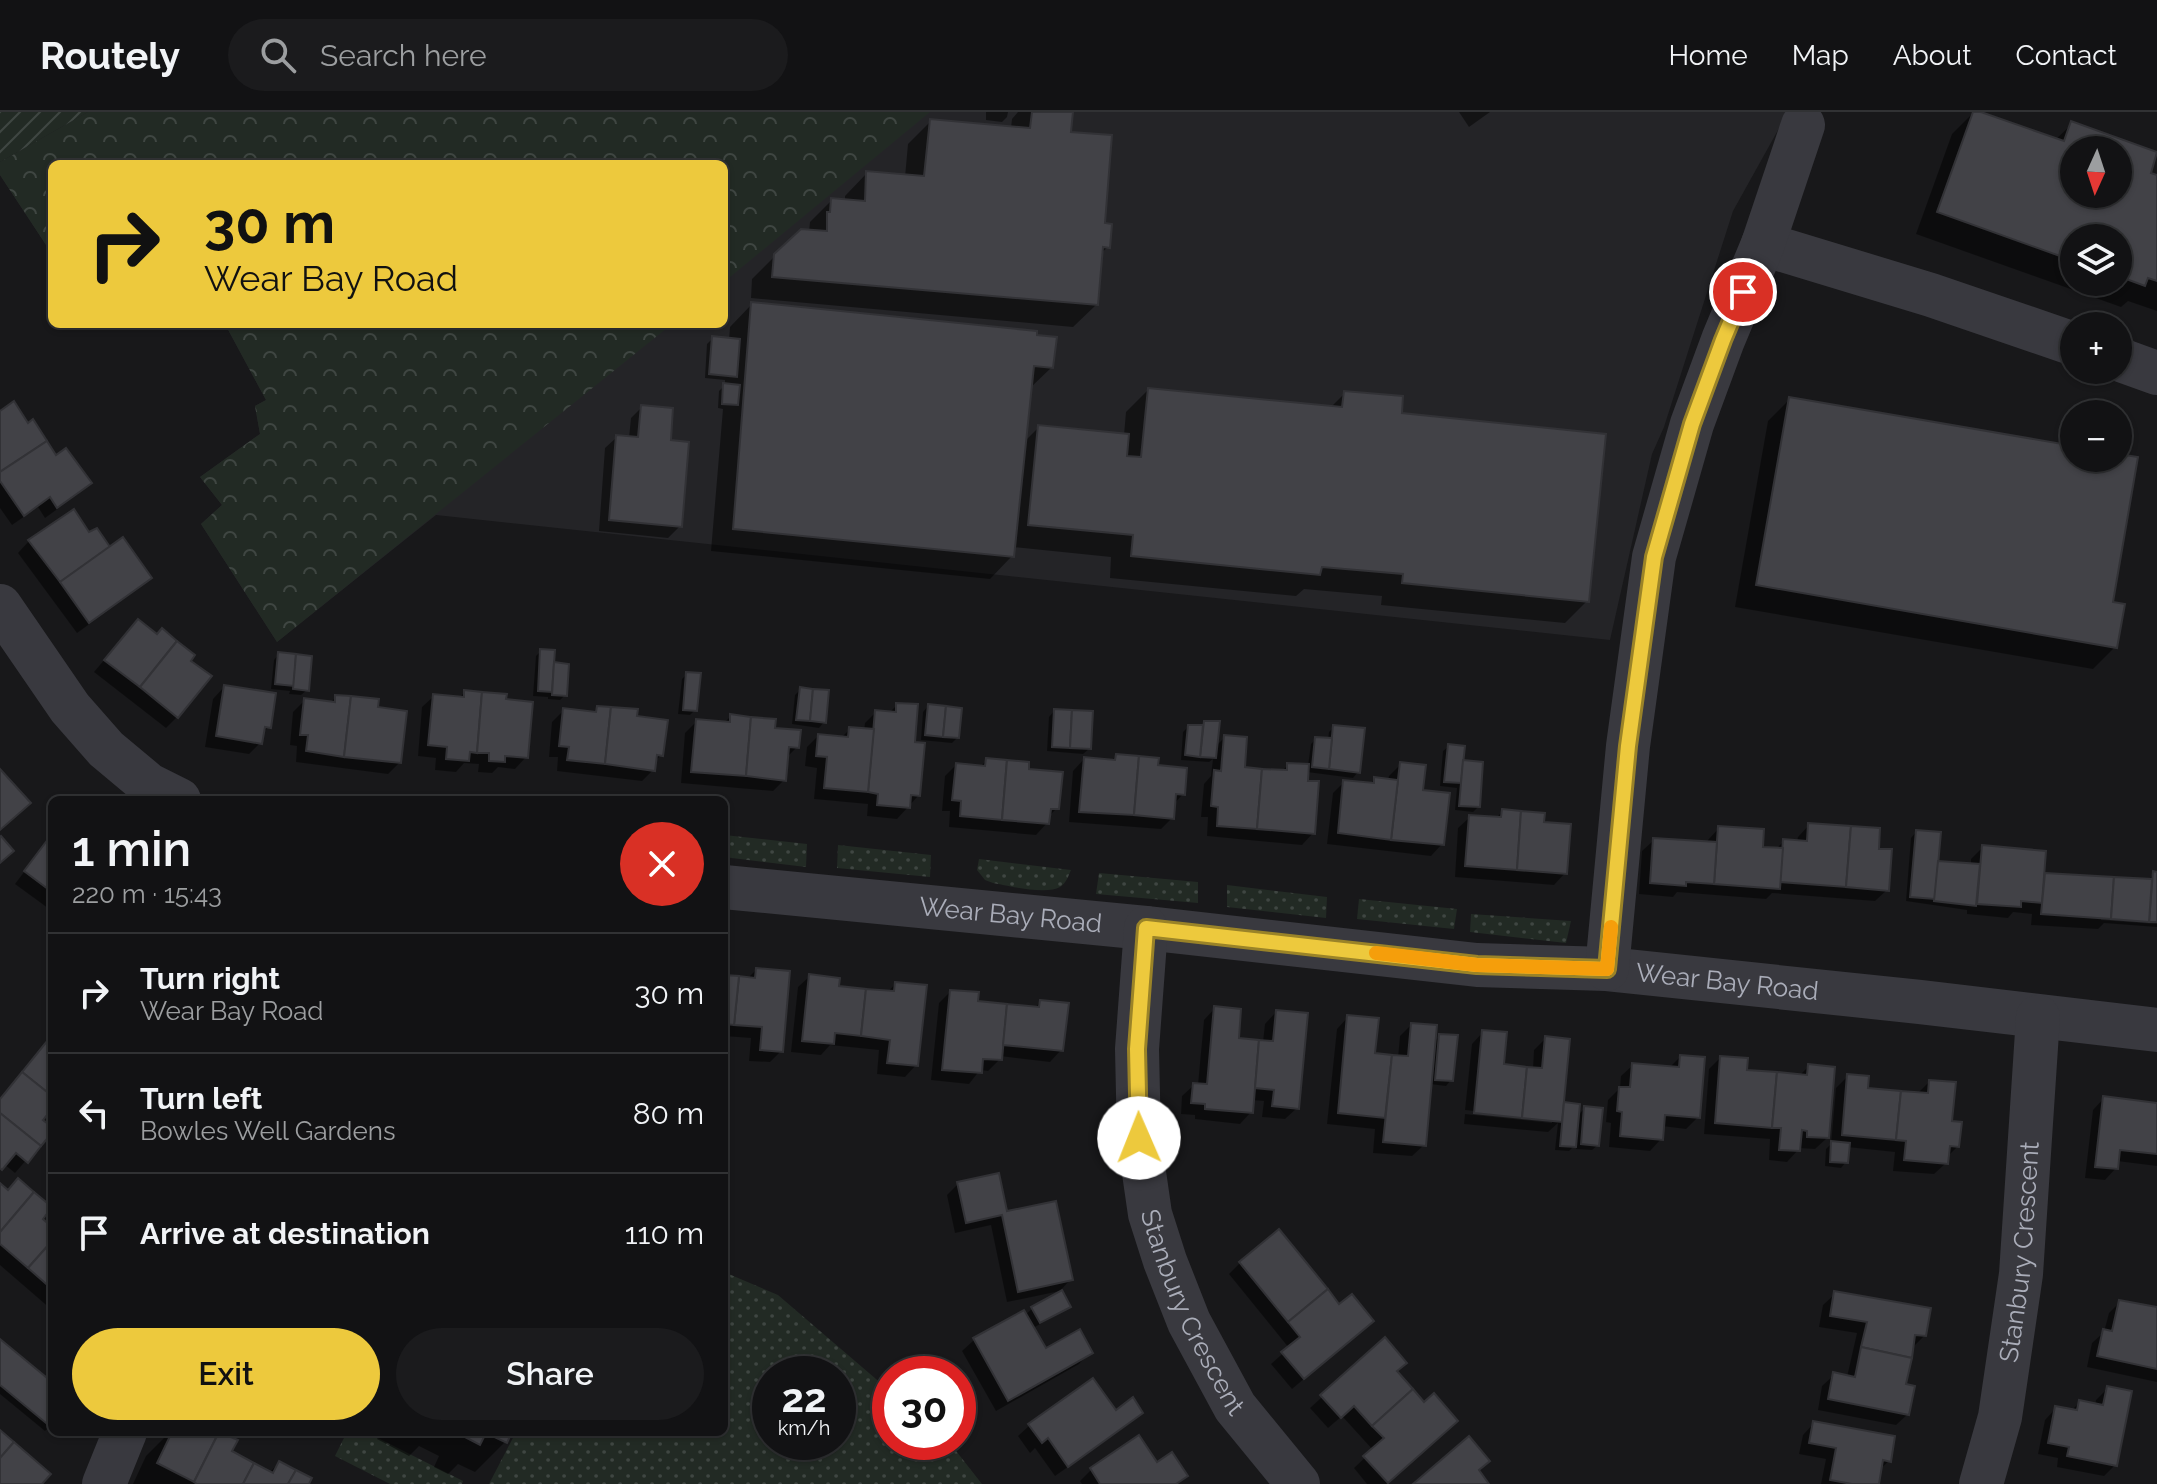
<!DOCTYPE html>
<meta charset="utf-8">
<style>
:root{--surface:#121214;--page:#1b1b1d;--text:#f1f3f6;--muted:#9c9ea0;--line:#313234;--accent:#edc93d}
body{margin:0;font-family:Raleway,sans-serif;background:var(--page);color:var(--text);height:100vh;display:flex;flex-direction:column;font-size:30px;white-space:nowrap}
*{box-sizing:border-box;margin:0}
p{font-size:26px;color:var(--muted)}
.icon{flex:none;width:44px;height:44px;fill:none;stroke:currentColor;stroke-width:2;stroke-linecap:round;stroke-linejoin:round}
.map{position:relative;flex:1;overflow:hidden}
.sheet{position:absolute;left:48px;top:684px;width:680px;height:640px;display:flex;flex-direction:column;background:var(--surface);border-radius:12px;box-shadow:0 2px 6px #0004,0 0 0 2px var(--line)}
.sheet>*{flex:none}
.guide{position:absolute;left:48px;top:48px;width:680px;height:168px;border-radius:12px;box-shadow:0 2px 6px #0004,0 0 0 2px var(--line);background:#edc93d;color:#111;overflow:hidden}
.needle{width:52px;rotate:183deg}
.controls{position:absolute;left:2060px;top:24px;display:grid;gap:16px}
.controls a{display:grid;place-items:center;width:72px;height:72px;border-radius:50%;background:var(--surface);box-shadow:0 2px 6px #0004,0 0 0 2px var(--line);font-size:40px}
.speed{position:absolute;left:752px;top:1244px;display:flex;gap:16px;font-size:40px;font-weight:700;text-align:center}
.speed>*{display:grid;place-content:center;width:104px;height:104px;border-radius:50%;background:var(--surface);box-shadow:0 2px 6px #0004,0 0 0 2px var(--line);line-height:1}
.speed small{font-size:20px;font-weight:400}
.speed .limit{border:12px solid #d22;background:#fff;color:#111}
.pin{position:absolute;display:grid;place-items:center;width:68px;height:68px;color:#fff;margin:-34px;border:4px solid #fff;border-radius:50%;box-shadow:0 2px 8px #0007}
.me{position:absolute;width:88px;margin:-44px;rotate:359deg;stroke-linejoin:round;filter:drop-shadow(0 0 6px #0008)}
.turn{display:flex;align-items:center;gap:28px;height:168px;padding:0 24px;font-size:36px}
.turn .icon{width:104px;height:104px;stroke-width:2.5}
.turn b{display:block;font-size:56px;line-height:68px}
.round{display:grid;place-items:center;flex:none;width:84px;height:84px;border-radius:42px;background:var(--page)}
.head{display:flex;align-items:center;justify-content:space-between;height:136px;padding:0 24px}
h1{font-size:48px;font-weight:600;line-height:60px}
.action{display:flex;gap:16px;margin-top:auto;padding:16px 24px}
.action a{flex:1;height:92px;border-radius:48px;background:var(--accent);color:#111;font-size:32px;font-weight:600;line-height:92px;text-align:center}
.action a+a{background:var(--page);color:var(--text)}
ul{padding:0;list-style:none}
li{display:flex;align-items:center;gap:24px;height:120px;padding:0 24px;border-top:2px solid var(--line)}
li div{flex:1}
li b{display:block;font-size:30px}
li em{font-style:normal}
header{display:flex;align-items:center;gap:48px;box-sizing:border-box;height:112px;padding:0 40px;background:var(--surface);border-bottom:2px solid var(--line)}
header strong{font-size:38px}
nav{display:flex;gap:44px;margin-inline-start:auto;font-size:28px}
.search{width:560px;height:72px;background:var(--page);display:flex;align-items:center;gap:20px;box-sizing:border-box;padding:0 28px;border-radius:44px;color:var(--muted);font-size:30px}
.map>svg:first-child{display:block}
.built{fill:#242427}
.grass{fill:url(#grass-dots);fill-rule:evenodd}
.forest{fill:url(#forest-crowns)}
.garden{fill:url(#garden-furrows)}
.shadow{fill:#0007;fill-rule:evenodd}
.building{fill:#424247;stroke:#323236;stroke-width:2;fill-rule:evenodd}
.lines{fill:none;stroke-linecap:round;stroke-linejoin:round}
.minor{stroke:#39393f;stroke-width:44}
.route-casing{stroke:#9a8328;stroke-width:20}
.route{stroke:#edc93d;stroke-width:14}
.slow{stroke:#f59e0b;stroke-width:14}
.labels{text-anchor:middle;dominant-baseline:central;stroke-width:6;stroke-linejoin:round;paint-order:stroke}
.street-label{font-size:26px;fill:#aaadb9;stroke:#131315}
</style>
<header>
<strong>Routely</strong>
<div class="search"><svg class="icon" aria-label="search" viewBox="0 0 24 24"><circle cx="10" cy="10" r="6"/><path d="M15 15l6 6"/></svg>Search here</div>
<nav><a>Home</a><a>Map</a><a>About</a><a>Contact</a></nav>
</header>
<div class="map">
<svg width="2157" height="1372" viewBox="0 0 2157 1372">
<defs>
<pattern id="grass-dots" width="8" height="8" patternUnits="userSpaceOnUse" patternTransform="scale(2)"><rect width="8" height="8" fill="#222a24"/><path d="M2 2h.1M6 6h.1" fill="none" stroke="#3f4642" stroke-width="1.8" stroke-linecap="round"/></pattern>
<pattern id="forest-crowns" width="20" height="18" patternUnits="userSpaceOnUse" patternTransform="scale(2)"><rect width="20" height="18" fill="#222a24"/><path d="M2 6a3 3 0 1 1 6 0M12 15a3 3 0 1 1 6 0" fill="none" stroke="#3f4642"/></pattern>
<pattern id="garden-furrows" width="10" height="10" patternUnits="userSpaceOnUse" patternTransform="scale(2)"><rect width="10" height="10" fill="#222a24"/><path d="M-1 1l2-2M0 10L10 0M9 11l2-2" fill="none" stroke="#3f4642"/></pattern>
</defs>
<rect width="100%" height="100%" fill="#18181a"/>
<polygon class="built" points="88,0 1788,0 1733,99 1664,315 1652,342 1610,528 436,403 277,530 201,412 222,393 200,365 260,322 255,294 266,288 225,212 724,212 724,52 52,52 52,142 0,63 0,50"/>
<g class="grass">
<polygon points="724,723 807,732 806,755 724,745"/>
<polygon points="838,733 931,743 930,765 837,756"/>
<path d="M 979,747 L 1071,758 C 1068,765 1066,771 1060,775 C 1046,783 1009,774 993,771 L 985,768 L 977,758 Z"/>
<polygon points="1099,761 1198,770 1198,791 1096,782"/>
<polygon points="1227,773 1327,785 1326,806 1227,795"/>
<polygon points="1359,787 1457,797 1454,817 1357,807"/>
<polygon points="1471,802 1571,809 1566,831 1470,820"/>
<path d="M 724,1160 L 778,1183 L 890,1279 L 890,1330 L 949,1330 L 982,1372 L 489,1372 L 516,1320 L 724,1320 ZM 838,1262 L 838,1330 L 770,1330 L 770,1262 Z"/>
<polygon points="347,1320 366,1320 463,1369 462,1372 390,1372 335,1344"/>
</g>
<g class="forest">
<polygon points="88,0 930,0 724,170 724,52 52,52 52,142 0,63 0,50"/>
<polygon points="225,212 672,212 277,530 201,412 222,393 200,365 260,322 255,294 266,288"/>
</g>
<polygon class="garden" points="0,0 88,0 0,50"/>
<g class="shadow">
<polygon points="986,0 1008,0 1007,5 1002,10 986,8"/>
<polygon points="1018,0 1071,0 1069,22 1103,112 1108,135 1100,142 1096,193 1073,215 751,186 752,167 775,144 809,120 810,110 832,88 845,89 845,84 867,61 905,65 908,32 930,10 1011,16 1012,7"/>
<polygon points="1459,0 1490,0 1469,15"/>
<path d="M 1974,0 L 2055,28 L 2072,12 L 2156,42 L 2149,62 L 2157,65 L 2157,199 L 2128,189 L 2121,195 L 1916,122 L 1952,22 ZM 2074,38 L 2118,38 L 2118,82 L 2074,82 ZM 2074,126 L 2118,126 L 2118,170 L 2074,170 Z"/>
<polygon points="752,192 1052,255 1029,277 1024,330 1039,315 1124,323 1126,300 1148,278 1330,296 1345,281 1400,303 1587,489 1565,511 1381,493 1382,484 1304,477 1296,484 1110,466 1111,445 1013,435 1012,444 990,467 711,439 723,297 718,296 719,279 725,273 725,268 705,266 707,232 713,226 729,228 730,215"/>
<polygon points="1790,287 2074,336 2074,346 2118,346 2118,344 2136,347 2111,492 2115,535 2093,557 1735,495 1768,309"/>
<polygon points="642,295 669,330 680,414 668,426 599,419 605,336 617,325 629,326 631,306"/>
<polygon points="0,301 27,313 56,346 89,371 78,382 45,406 38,395 12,413 0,396"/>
<polygon points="89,423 149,466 138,477 77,521 18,441 29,429"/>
<polygon points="127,521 189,549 177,605 166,616 94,560"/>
<polygon points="541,539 552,552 565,583 560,588 548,587 548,585 533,584 536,544"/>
<polygon points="279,542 307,578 301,583 289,582 290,579 271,577 274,548"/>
<polygon points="687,562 695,598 690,603 678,602 682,567"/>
<polygon points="224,575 269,615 261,622 260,631 249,642 205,635 213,587"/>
<polygon points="801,577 824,610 819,616 792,612 795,583"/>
<polygon points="465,580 504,589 526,645 515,657 498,655 492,661 478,660 479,652 464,651 456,660 435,658 436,646 418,644 422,595 434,584 459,586"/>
<polygon points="336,585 376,597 400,650 388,662 296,650 297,634 290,633 293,600 305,588 330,591"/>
<polygon points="897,593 912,631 918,684 908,695 897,707 867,704 868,692 814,687 817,656 805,654 807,635 818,624 841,626 850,617 864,619 865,611 876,600 889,601"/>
<polygon points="928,594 957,626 952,631 921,628 923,600"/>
<polygon points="597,596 635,606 661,643 654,650 653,658 642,669 557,659 558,645 549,645 552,610 564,598 592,602"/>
<polygon points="1054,599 1089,637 1083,642 1047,639 1049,605"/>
<polygon points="731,604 773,617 797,635 786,646 784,668 773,679 681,671 685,621 697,609 723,612"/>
<polygon points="1204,611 1215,635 1225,625 1243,657 1281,660 1288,653 1308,654 1311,632 1316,627 1328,628 1329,620 1334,615 1358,660 1353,666 1307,660 1313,721 1302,733 1207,724 1208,705 1201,705 1204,672 1211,664 1213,647 1209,650 1181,648 1183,620 1188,615 1200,615"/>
<polygon points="1449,634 1461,650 1478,695 1473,700 1455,698 1457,676 1440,674 1443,639"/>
<polygon points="1116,644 1156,655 1183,682 1173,693 1172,706 1161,717 1069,710 1073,659 1084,647 1111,649"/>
<polygon points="987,648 1027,659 1057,696 1048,705 1047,711 1036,723 949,715 950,699 942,699 945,664 956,653 980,655"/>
<polygon points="1401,652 1421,680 1442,732 1431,744 1327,732 1333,681 1344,670 1369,673 1375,667 1388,669 1389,664"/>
<polygon points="1503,699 1565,761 1554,773 1455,765 1458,716 1470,705 1495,707"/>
<polygon points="1809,713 1876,739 1887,778 1875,789 1772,781 1766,787 1677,780 1673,785 1639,782 1642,739 1654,728 1707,732 1708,728 1719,716 1761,737 1776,737 1784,729 1797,730 1798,725"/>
<polygon points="1916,720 1936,751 1971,753 1971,747 1983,735 2042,763 2148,769 2154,761 2157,762 2157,808 2101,804 2101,808 2157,812 2157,815 2104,811 2098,817 2031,813 2032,802 2013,800 2008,806 1967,802 1967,798 1906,789 1911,726"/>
<polygon points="52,723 52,799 15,772"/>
<polygon points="756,858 781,939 770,950 749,949 751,926 724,924 724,865 747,867"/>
<polygon points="810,864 836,876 887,881 895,872 916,953 905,965 877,962 879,938 830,933 821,943 791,940 798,875"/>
<polygon points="950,880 976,891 1034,897 1040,890 1061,938 1050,950 1000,944 1000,947 988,959 980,958 969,972 931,968 939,891"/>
<polygon points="1215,896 1237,928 1263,930 1265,912 1276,900 1297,996 1285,1007 1262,1005 1264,989 1252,988 1251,1000 1240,1012 1195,1007 1195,1003 1181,1002 1182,984 1194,973 1198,973 1204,908"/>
<polygon points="1348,905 1373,943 1398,946 1400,924 1411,913 1434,930 1440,924 1451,968 1446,974 1430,972 1424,1033 1412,1044 1373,1041 1375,1017 1327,1012 1337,917"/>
<polygon points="1483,920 1502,954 1533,957 1534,938 1546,926 1561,992 1578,993 1577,1004 1585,996 1598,1033 1592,1038 1576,1037 1577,1031 1569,1039 1555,1038 1558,1011 1548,1020 1464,1012 1465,1002 1552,1011 1552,1007 1465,998 1472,932"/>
<polygon points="52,933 52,994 40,1008 52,1018 15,1061 4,1052 0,1058 0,987"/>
<polygon points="1680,945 1698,1005 1686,1017 1662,1014 1661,1027 1650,1039 1609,1035 1611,1011 1606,1010 1608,988 1620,976 1621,964 1633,953 1669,956"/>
<polygon points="1720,946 1745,960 1799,964 1809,954 1827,1026 1815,1037 1798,1036 1798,1038 1787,1050 1769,1048 1770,1027 1704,1022 1709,957"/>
<polygon points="1848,964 1866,978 1917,982 1929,970 1950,1011 1958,1034 1947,1045 1946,1051 1934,1062 1893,1059 1895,1040 1847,1035 1846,1050 1841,1056 1825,1054 1826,1037 1831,1032 1836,976"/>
<polygon points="2104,986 2157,992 2157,1054 2117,1049 2116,1056 2105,1068 2085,1066 2093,998"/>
<polygon points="958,1072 1005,1102 1070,1168 1060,1179 1007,1190 991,1113 955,1121 947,1083"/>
<polygon points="0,1074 52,1118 52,1198 0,1153"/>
<polygon points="1240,1151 1339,1195 1372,1209 1292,1277 1271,1252 1289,1236 1229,1162"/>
<polygon points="1835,1182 1924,1224 1913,1235 1903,1274 1908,1302 1896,1313 1818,1298 1822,1274 1834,1263 1847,1265 1857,1221 1819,1215 1823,1193"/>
<polygon points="2120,1190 2157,1197 2157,1270 2087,1255 2092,1231 2104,1220 2109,1201"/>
<polygon points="1069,1194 1064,1199 1033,1216 1045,1238 1090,1240 1079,1252 996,1299 962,1239 974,1228 1024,1200 1025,1203 1033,1196"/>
<polygon points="1385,1228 1395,1260 1444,1320 1386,1372 1367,1372 1354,1356 1373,1338 1342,1304 1328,1316 1310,1296"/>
<polygon points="0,1229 52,1273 52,1312 45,1319 0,1282"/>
<polygon points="2108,1276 2115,1353 2104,1364 2057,1355 2058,1346 2038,1342 2045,1308 2056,1296 2071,1299 2079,1291 2095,1294 2096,1288"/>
<polygon points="1141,1300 1129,1312 1055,1364 1035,1336 1030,1341 1018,1324 1030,1313"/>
<polygon points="1814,1311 1889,1349 1879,1358 1877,1372 1821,1372 1826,1347 1799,1342 1803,1323"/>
<polygon points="170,1320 189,1320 193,1322 196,1320 218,1320 229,1340 269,1361 279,1351 307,1372 133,1372 146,1344"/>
<polygon points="381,1320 510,1320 505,1330 475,1360 458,1352 448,1362 434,1355 439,1344 419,1334 409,1344 377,1327"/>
<polygon points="1138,1326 1156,1353 1186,1363 1177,1372 1082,1372 1080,1369 1091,1358"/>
</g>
<g class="building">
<polygon points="1032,0 1073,0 1071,20 1112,23 1105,111 1112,112 1110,136 1103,135 1098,193 772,165 774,142 801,117 827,119 827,100 830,100 831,86 865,89 866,59 924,64 930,7 1030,16"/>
<path d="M 1973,0 L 1981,0 L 2064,29 L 2071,9 L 2157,40 L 2151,61 L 2157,63 L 2157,169 L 2148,166 L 2145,174 L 2118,164 L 2118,126 L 2074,126 L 2074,149 L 1937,100 ZM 2074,38 L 2118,38 L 2118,82 L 2074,82 Z"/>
<polygon points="751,190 1037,219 1037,223 1057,225 1053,256 1034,254 1014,445 733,417"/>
<polygon points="712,224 740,227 737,265 709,262"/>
<polygon points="723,271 740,273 738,293 722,292"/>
<polygon points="1148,276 1342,295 1344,279 1403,284 1402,301 1606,322 1589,490 1402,471 1403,462 1322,455 1320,463 1131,444 1133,423 1028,413 1038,313 1129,322 1127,344 1141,345"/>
<polygon points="1789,285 2074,334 2074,346 2118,346 2118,342 2138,345 2113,490 2125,492 2117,536 1756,473"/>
<polygon points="14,289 28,311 33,307 47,329 0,360 0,299"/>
<polygon points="641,293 673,296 671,328 689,330 682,415 609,408 616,323 638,325"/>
<polygon points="47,329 56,343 66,336 92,371 57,396 50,385 24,404 0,369 0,360"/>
<polygon points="74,397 89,420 97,416 110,435 60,470 28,428"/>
<polygon points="123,425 152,466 89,511 60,470"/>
<polygon points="138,507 157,522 162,516 177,529 140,575 104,548"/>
<polygon points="177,529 195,543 191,549 212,564 178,606 140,575"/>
<polygon points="540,537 555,538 552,580 538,579"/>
<polygon points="278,540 296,542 294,574 275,572"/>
<polygon points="296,542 312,544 309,579 293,577"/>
<polygon points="554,550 569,552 567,584 552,583"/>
<polygon points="686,560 701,561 697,599 683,598"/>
<polygon points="224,573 276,581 271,616 265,615 262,632 216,624"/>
<polygon points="800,575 813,577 810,609 796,608"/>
<polygon points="813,577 829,578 826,611 810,609"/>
<polygon points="464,578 482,580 477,641 470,640 469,649 446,647 447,635 428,633 433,582 464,585"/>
<polygon points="482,580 507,582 506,587 533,590 528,646 505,644 505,650 489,649 489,641 477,641"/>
<polygon points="335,583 351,584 344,645 306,639 308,623 300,623 304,586 335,590"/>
<polygon points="351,584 379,587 378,595 407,599 401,651 344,645"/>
<polygon points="896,591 918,592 915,630 925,631 920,684 911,683 910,696 877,693 878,682 868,680 875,598 896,600"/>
<polygon points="928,592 946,594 943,625 925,623"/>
<polygon points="597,594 611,595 605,652 567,648 569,635 559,634 563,596 596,600"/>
<polygon points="946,594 962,596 959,626 943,625"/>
<polygon points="611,595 638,597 637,604 668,608 663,644 657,643 655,659 605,652"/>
<polygon points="1054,597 1072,598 1070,636 1052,635"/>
<polygon points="1072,598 1093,599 1091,637 1070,636"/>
<polygon points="730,602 751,605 746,664 691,660 696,607 730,610"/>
<polygon points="751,605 776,607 775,616 801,618 799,636 789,635 786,669 746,664"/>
<polygon points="1204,609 1220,609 1216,646 1200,645"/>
<polygon points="1188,613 1203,613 1200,645 1185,643"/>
<polygon points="1333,613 1365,616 1360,661 1329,657"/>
<polygon points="849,615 874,617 868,680 824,676 827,645 816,644 818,622 848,625"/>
<polygon points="1224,623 1247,625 1245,655 1262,657 1257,717 1217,714 1218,695 1211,694 1214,658 1221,659"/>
<polygon points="1315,625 1332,626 1329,657 1312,655"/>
<polygon points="1448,632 1465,634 1461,671 1444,670"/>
<polygon points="1116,642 1139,644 1134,703 1079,700 1084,645 1115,648"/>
<polygon points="1139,644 1159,646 1158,653 1187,656 1185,683 1176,682 1174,707 1134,703"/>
<polygon points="986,646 1007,648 1002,708 960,704 961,689 952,688 956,651 985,654"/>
<polygon points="1007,648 1029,650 1029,657 1063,660 1059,697 1051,697 1049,712 1002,708"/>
<polygon points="1463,648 1483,650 1480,695 1459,694"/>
<polygon points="1400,650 1426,653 1423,678 1450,681 1444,733 1391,728"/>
<polygon points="1287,651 1309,652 1308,669 1319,669 1315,722 1257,717 1262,657 1287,658"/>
<polygon points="0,657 31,691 0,718"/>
<polygon points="1374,665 1398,668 1391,728 1338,721 1343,668 1374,671"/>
<polygon points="1502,697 1521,699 1517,758 1465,754 1469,703 1501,705"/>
<polygon points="1521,699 1545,701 1544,710 1571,712 1567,762 1517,758"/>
<polygon points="1808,711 1851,714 1846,775 1780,770 1783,727 1807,729"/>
<polygon points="1718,714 1764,717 1763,735 1783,736 1780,777 1714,772"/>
<polygon points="1851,714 1880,716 1879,737 1892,737 1889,779 1846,775"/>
<polygon points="1916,718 1941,720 1935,787 1910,785"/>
<polygon points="52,722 52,780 24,759"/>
<polygon points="1,724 14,739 0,751 0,725"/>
<polygon points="1653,726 1717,730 1714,772 1686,770 1686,774 1650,771"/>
<polygon points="1982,733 2046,739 2042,791 2021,789 2021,795 1977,792"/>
<polygon points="1938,749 1980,752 1976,794 1934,789"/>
<polygon points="2153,759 2157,760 2157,810 2149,810"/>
<polygon points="2045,761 2114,765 2111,807 2041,802"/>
<polygon points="2114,765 2152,767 2149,810 2111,807"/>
<polygon points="756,856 790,859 783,940 760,938 762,915 734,913 739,864 755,866"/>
<polygon points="809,862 840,866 839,874 866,877 861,924 835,921 834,932 802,929"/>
<polygon points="724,863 739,864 734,913 724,912"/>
<polygon points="895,870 927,873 918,954 887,951 890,928 861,924 866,877 894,879"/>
<polygon points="950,878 979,880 978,889 1007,892 1002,948 983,947 982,961 942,958"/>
<polygon points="1040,888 1069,891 1063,939 1003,933 1007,892 1039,895"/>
<polygon points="1214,894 1241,897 1239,926 1259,928 1253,1001 1205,997 1205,992 1191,991 1193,971 1207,972"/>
<polygon points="1276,898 1308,901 1299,997 1272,994 1274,978 1255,976 1259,928 1273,929"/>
<polygon points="1347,903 1379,906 1375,941 1392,943 1385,1006 1338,1001"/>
<polygon points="1411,911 1437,913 1426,1034 1383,1030 1392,943 1408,944"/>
<polygon points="1482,918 1507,920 1504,952 1527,955 1522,1006 1474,1001"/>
<polygon points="1439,922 1458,923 1453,969 1435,968"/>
<polygon points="1545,924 1570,927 1562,1010 1522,1006 1527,955 1542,956"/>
<polygon points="48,928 52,931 52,984 22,960"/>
<polygon points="1680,943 1705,945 1700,1006 1665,1003 1663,1028 1620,1024 1622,1000 1617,999 1619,975 1630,975 1632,951 1679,955"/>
<polygon points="1720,944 1748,946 1747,958 1777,960 1772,1016 1715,1011"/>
<polygon points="1808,952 1835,955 1829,1026 1807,1025 1807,1019 1802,1018 1800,1039 1779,1038 1781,1016 1772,1016 1777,960 1807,963"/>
<polygon points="22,960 52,984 52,997 43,1008 52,1015 52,1021 41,1034 0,1001 0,987"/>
<polygon points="1847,962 1869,964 1868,976 1901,979 1896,1028 1842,1023"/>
<polygon points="1929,968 1956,970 1952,1009 1962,1010 1959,1035 1950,1034 1948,1052 1904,1048 1906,1029 1896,1028 1901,979 1928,981"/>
<polygon points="2103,984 2157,991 2157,1042 2120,1038 2118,1057 2095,1055"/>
<polygon points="1564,990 1580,992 1576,1035 1560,1034"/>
<polygon points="1584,994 1603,996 1599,1034 1581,1032"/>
<polygon points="0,1001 41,1034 28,1051 16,1041 2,1058 0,1056"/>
<polygon points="1831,1029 1850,1031 1848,1051 1830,1050"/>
<polygon points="999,1061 1007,1099 1056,1089 1073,1168 1018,1180 1002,1103 966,1111 957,1070"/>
<polygon points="18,1066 34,1080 0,1120 0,1071 8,1078"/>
<polygon points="34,1080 52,1095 43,1107 52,1115 52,1129 28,1156 0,1132 0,1120"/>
<polygon points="1279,1117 1328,1177 1288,1210 1239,1150"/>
<polygon points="52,1129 52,1177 28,1156"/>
<polygon points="1328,1177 1339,1192 1352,1182 1374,1209 1304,1267 1281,1240 1300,1225 1288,1210"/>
<polygon points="1062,1178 1071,1195 1040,1211 1031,1195"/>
<polygon points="1834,1179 1931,1196 1926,1224 1915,1223 1912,1246 1861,1235 1867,1210 1830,1204"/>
<polygon points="2119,1188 2157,1195 2157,1257 2097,1244 2103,1217 2112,1219"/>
<polygon points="1024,1198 1046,1236 1080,1217 1093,1241 1008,1289 973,1226"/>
<polygon points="1385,1225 1407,1251 1397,1259 1413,1277 1372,1314 1354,1294 1341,1306 1320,1283"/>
<polygon points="0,1227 52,1270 52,1316 0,1273"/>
<polygon points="1861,1235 1912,1246 1906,1272 1915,1274 1909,1303 1828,1287 1833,1260 1855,1265"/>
<polygon points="1093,1266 1116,1298 1133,1285 1143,1301 1068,1355 1048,1326 1042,1331 1028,1312"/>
<polygon points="2107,1274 2132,1279 2117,1354 2067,1344 2069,1335 2048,1331 2055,1294 2077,1298 2079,1288 2103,1293"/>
<polygon points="1413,1277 1424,1290 1434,1281 1458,1309 1388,1371 1363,1344 1384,1326 1372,1314"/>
<polygon points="1813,1309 1895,1324 1891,1350 1883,1348 1879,1372 1852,1372 1830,1368 1836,1336 1809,1331"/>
<polygon points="0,1318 14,1330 0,1346"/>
<polygon points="172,1320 193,1320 197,1322 198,1320 219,1320 194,1370 157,1351"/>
<polygon points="219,1320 238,1328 232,1339 254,1351 243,1372 197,1372 194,1370"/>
<polygon points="465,1320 512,1320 507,1331 486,1321 480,1333 463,1324"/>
<polygon points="1139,1323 1157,1350 1172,1340 1188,1364 1176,1372 1100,1372 1090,1356"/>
<polygon points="1469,1324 1490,1349 1479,1358 1489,1372 1413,1372"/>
<polygon points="14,1330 51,1362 42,1372 0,1372 0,1346"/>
<polygon points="279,1349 296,1358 288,1372 243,1372 254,1351 273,1361"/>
<polygon points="296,1358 312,1366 309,1372 288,1372"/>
</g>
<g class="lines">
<g class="minor">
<polyline points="1763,132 1931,183 2074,232"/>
<polyline points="2118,247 2157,261"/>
<polyline points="0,494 70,596 106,637 149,673 179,688"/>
<path id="s1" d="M 724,775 L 1146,816 L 1477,853 L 1607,857 L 1920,890 L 2157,918"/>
<path id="s2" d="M 1146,816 L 1137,937 L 1139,1026 L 1150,1102 L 1165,1149 L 1189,1210 L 1235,1295 L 1298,1372"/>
<polyline points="1607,857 1628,634 1654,445 1692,312 1723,228 1763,132 1803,13"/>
<polyline points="104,1372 125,1320"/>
<path id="s3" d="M 1981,1372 L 2000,1305 L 2021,1162 L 2038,905"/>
</g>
</g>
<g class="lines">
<g class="route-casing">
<polyline id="route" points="1139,1026 1137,937 1146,816 1477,853 1607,857 1628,634 1654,445 1692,312 1723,228 1743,180"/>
</g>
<use href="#route" class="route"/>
<polyline class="slow" points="1376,841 1477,853 1607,857 1611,815"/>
</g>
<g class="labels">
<g class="street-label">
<text stroke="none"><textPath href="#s1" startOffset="288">Wear Bay Road</textPath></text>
<text stroke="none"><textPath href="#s1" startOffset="1008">Wear Bay Road</textPath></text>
<text stroke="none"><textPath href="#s3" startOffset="236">Stanbury Crescent</textPath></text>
<text stroke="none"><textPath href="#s2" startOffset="394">Stanbury Crescent</textPath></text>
</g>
</g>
</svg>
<div class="controls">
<a><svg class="needle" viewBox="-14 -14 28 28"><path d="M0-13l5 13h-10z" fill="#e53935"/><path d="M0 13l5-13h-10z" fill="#9c9ea0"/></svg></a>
<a><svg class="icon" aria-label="layers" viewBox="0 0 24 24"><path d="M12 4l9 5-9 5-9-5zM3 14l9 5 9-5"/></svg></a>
<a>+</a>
<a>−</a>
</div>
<div class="speed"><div>22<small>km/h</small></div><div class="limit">30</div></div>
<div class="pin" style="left:1743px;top:180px;background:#d93025"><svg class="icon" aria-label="arrive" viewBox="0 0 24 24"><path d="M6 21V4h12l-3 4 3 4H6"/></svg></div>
<svg class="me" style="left:1139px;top:1026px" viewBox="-20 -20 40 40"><circle r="19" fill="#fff"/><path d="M0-13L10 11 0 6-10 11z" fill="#edc93d"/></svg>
<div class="guide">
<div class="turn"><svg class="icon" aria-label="right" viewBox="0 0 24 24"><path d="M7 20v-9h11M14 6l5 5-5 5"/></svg><div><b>30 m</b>Wear Bay Road</div></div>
</div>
<section class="sheet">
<div class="head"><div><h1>1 min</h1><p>220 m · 15:43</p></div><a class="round" style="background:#d93025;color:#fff"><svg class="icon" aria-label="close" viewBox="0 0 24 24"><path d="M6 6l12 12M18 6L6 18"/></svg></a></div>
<ul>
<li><svg class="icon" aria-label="right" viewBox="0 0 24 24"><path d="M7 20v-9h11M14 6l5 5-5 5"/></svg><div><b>Turn right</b><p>Wear Bay Road</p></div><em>30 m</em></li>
<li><svg class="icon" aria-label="left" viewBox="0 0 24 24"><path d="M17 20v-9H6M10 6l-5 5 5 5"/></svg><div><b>Turn left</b><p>Bowles Well Gardens</p></div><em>80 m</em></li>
<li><svg class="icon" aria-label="arrive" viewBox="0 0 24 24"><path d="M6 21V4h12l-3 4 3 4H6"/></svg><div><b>Arrive at destination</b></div><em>110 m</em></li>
</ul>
<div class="action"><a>Exit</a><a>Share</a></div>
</section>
</div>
